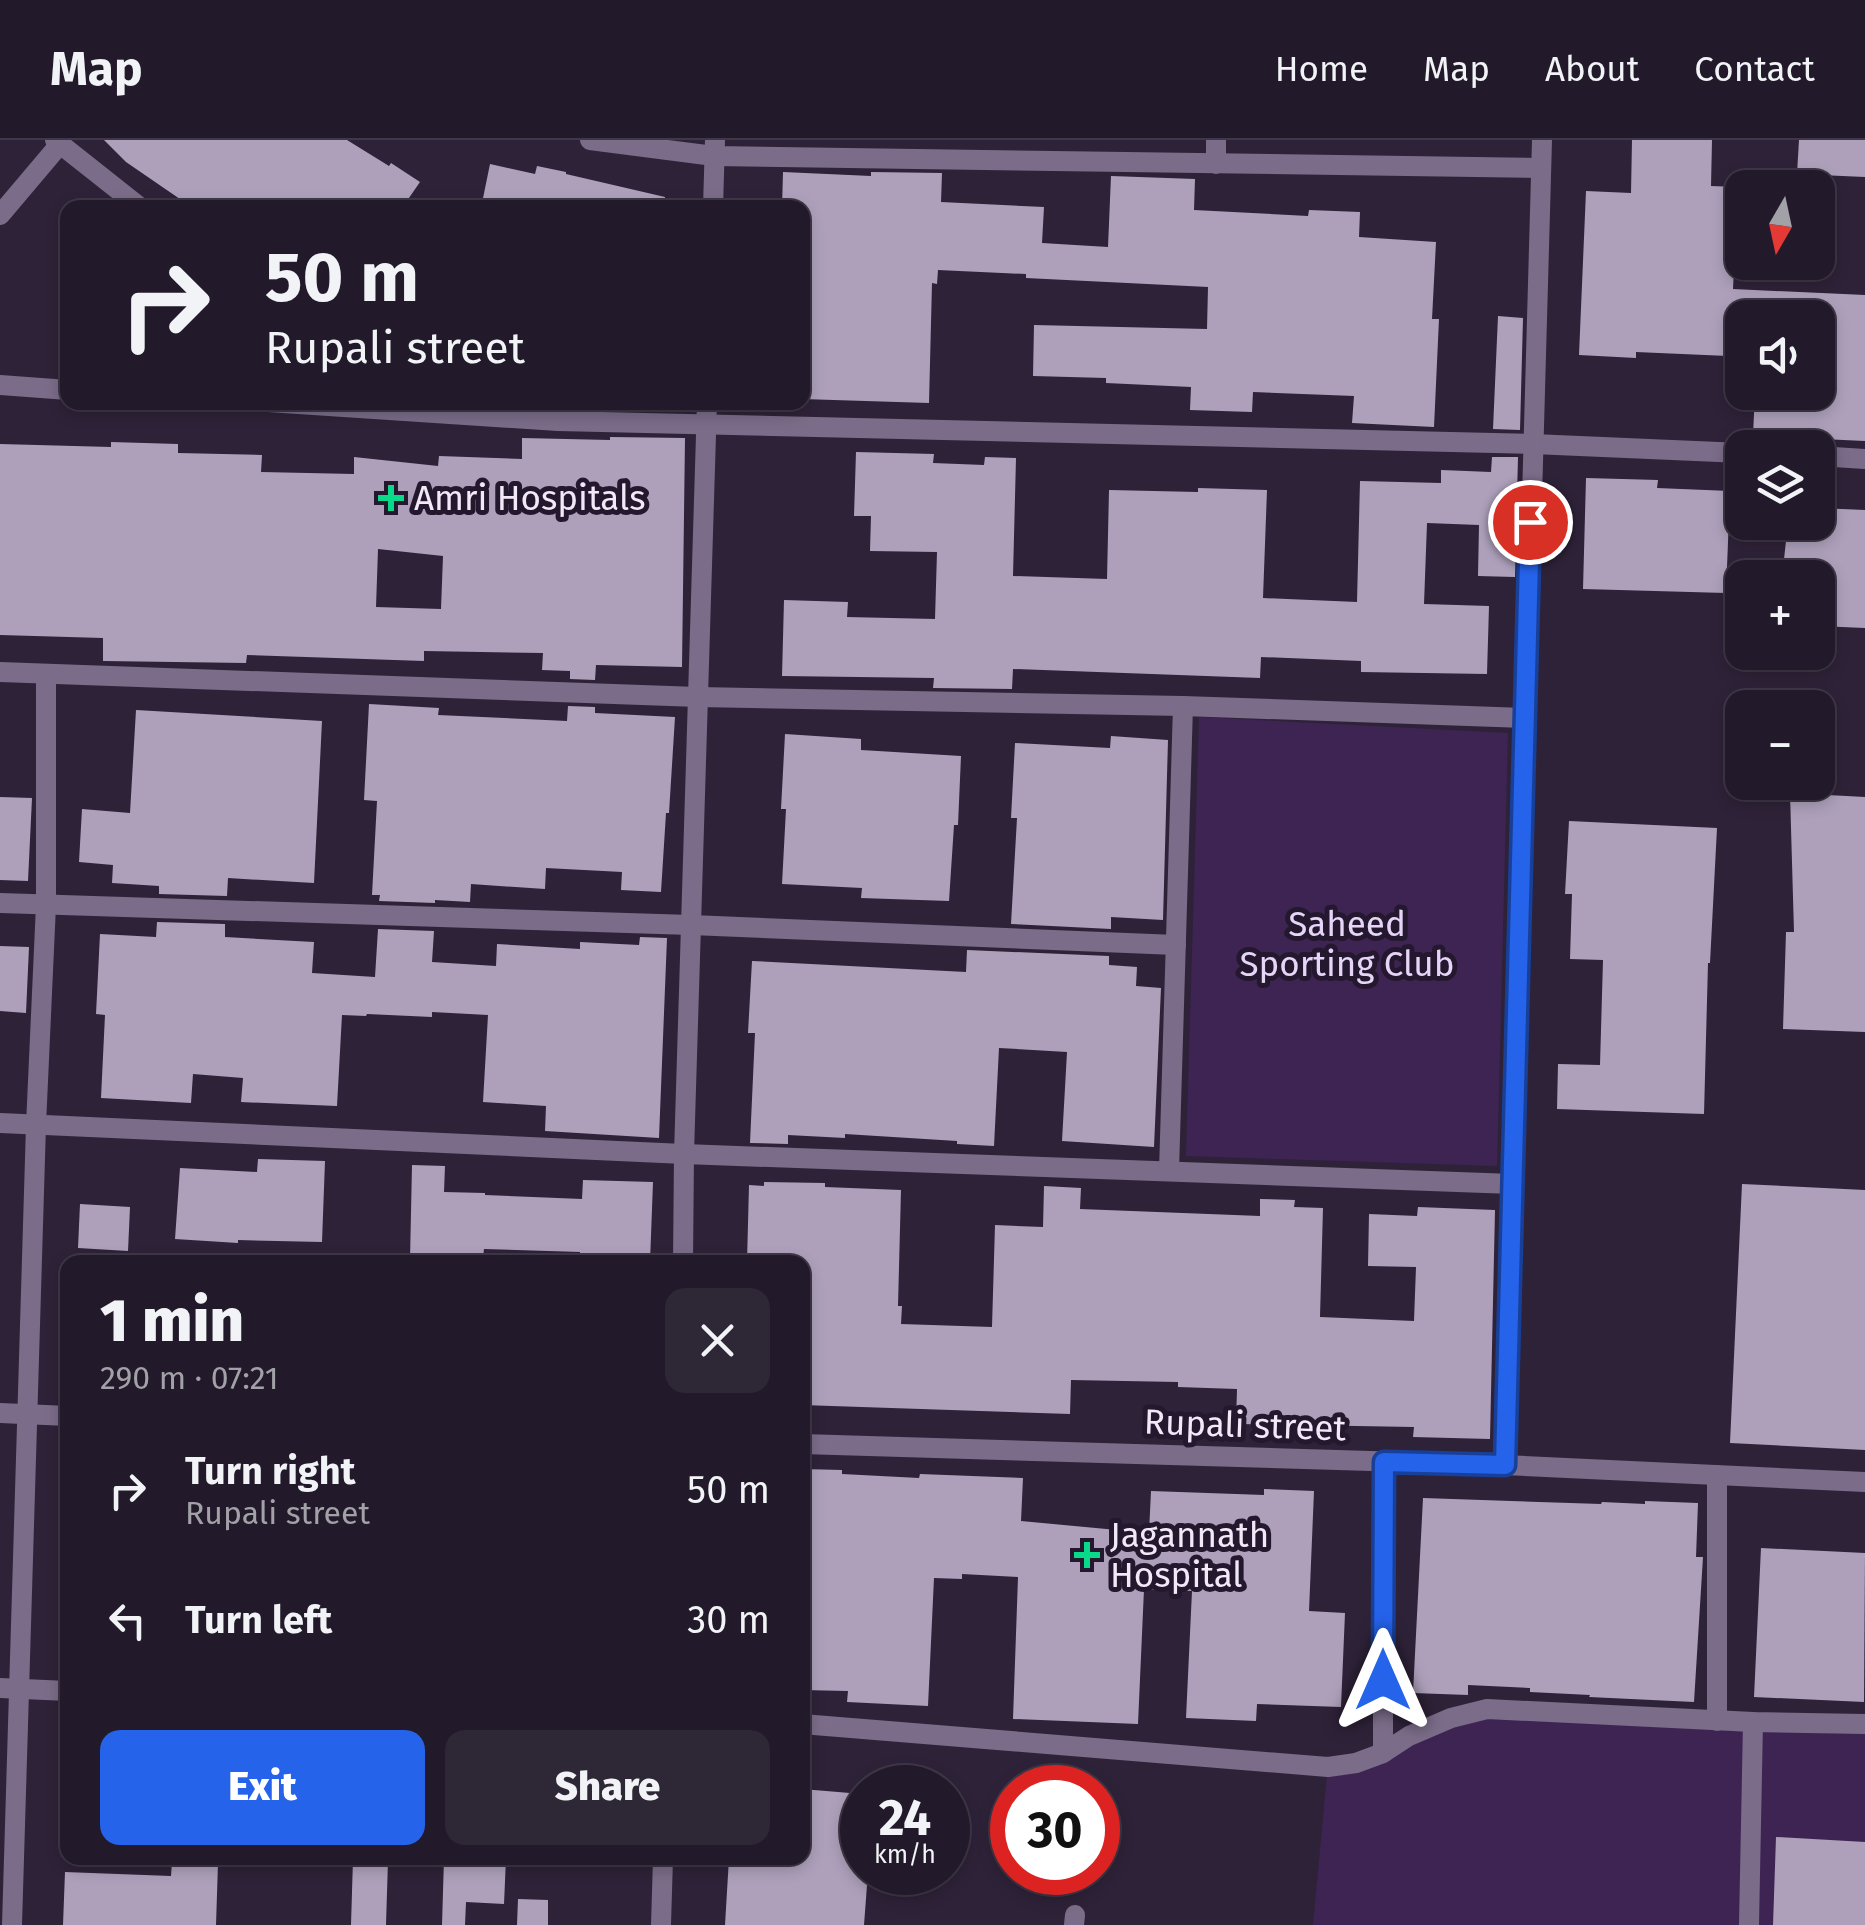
<!DOCTYPE html>
<meta charset="utf-8">
<style>
:root{--surface:#221a2a;--page:#2e2736;--text:#f1f3f6;--muted:#a2a1a8;--line:#3f3847;--accent:#2563eb}
body{margin:0;font-family:"Fira Sans",sans-serif;background:var(--page);color:var(--text);height:100vh;display:flex;flex-direction:column;font-size:38px;white-space:nowrap}
*{box-sizing:border-box;margin:0}
p{font-size:32px;color:var(--muted)}
.icon{flex:none;width:55px;height:55px;fill:none;stroke:currentColor;stroke-width:2;stroke-linecap:round;stroke-linejoin:round}
.map{position:relative;flex:1;overflow:hidden}
.panel{position:absolute;left:60px;top:1115px;width:750px;height:610px;display:flex;flex-direction:column;background:var(--surface);border-radius:20px;box-shadow:0 5px 15px #0003,0 0 0 2px var(--line)}
.panel>*{flex:none}
.banner{position:absolute;left:60px;top:60px;width:750px;height:210px;border-radius:20px;box-shadow:0 5px 15px #0003,0 0 0 2px var(--line);background:#221a2a;color:var(--text);overflow:hidden}
.needle{width:65px;rotate:189deg}
.tools{position:absolute;left:1725px;top:30px;display:grid;gap:20px}
.tools a{display:grid;place-items:center;width:110px;height:110px;border-radius:20px;background:var(--surface);box-shadow:0 5px 15px #0003,0 0 0 2px var(--line);font-size:50px}
.speed{position:absolute;left:840px;top:1625px;display:flex;gap:20px;font-size:50px;font-weight:700;text-align:center}
.speed>*{display:grid;place-content:center;width:130px;height:130px;border-radius:50%;background:var(--surface);box-shadow:0 5px 15px #0003,0 0 0 2px var(--line);line-height:1}
.speed small{font-size:25px;font-weight:400}
.speed .limit{border:15px solid #d22;background:#fff;color:#111}
.pin{position:absolute;display:grid;place-items:center;width:85px;height:85px;color:#fff;margin:-42px;border:5px solid #fff;border-radius:50%;box-shadow:0 2px 10px #0007}
.me{position:absolute;width:110px;margin:-55px;rotate:0deg;stroke-linejoin:round;filter:drop-shadow(0 0 8px #0008)}
.turn{display:flex;align-items:center;gap:35px;height:210px;padding:0 40px;font-size:45px}
.turn .icon{width:130px;height:130px;stroke-width:2.5}
.turn b{display:block;font-size:70px;line-height:85px}
.round{display:grid;place-items:center;flex:none;width:105px;height:105px;border-radius:20px;background:var(--page)}
.summary{display:flex;align-items:center;justify-content:space-between;height:170px;padding:0 40px}
h1{font-size:60px;font-weight:800;line-height:75px}
.cta{display:flex;gap:20px;margin-top:auto;padding:20px 40px}
.cta a{flex:1;height:115px;border-radius:20px;background:var(--accent);color:#fff;font-size:40px;font-weight:800;line-height:115px;text-align:center}
.cta a+a{background:var(--page);color:var(--text)}
ul{padding:0;list-style:none}
li{display:flex;align-items:center;gap:30px;height:130px;padding:0 40px}
li div{flex:1}
li b{display:block;font-size:38px}
li em{font-style:normal}
header{display:flex;align-items:center;gap:60px;box-sizing:border-box;height:140px;padding:0 50px;background:var(--surface);border-bottom:2px solid var(--line)}
header strong{font-size:48px}
nav{display:flex;gap:55px;margin-inline-start:auto;font-size:35px}
.map>svg:first-child{display:block}
.green{fill:#3e2453}
.building{fill:#aea0bb;fill-rule:evenodd}
.lines{fill:none;stroke-linecap:round;stroke-linejoin:round}
.street{stroke:#7b6c89;stroke-width:20}
.route-casing{stroke:#184099;stroke-width:25}
.route{stroke:#2563eb;stroke-width:18}
.poi-dot{fill:#0bd98a;stroke:#24182e;stroke-width:4}
.labels{text-anchor:middle;dominant-baseline:central;stroke-width:10;stroke-linejoin:round;paint-order:stroke}
.poi-label{font-size:35px;fill:#f1e9f8;stroke:#24182e;text-anchor:start}
.park-label{font-size:35px;fill:#e7d4f9;stroke:#24182e}
.street-label{font-size:35px;fill:#f1e9f8;stroke:#24182e}
</style>
<header>
<strong>Map</strong>
<nav><a>Home</a><a>Map</a><a>About</a><a>Contact</a></nav>
</header>
<div class="map">
<svg width="1865" height="1785" viewBox="0 0 1865 1785">
<rect width="100%" height="100%" fill="#2e2238"/>
<g class="green">
<polygon points="1199,577 1508,593 1497,1026 1186,1016"/>
<polygon points="1485,1578 1744,1591 1743,1785 1313,1785 1327,1635 1398,1613 1445,1589"/>
<polygon points="1757,1587 1865,1588 1865,1785 1753,1785"/>
</g>
<g class="building">
<polygon points="104,0 347,0 389,26 391,23 420,42 402,68 193,68 126,22"/>
<polygon points="1632,0 1712,0 1711,46 1738,47 1733,149 1865,155 1865,301 1753,296 1755,252 1818,252 1818,178 1730,178 1728,216 1636,212 1636,218 1579,215 1586,51 1631,53"/>
<polygon points="1799,0 1865,0 1865,37 1797,34"/>
<polygon points="490,24 535,34 537,26 566,32 566,34 665,57 664,68 481,68"/>
<polygon points="783,32 871,36 871,32 942,33 941,62 1044,67 1042,103 1108,107 1111,36 1195,39 1194,70 1308,76 1309,70 1360,72 1359,97 1436,102 1432,179 1439,179 1434,287 1352,283 1354,256 1253,252 1252,272 1190,270 1191,247 1106,243 1106,238 1033,236 1034,185 1207,189 1208,147 1026,138 1026,134 938,130 937,144 932,143 929,263 802,259 802,68 782,68"/>
<polygon points="1498,176 1523,178 1520,290 1493,289"/>
<path d="M 610,297 L 685,298 L 682,527 L 596,525 L 595,540 L 570,539 L 570,531 L 542,530 L 543,513 L 424,511 L 424,521 L 247,515 L 246,523 L 103,521 L 103,498 L 0,495 L 0,304 L 111,307 L 111,302 L 178,304 L 178,313 L 262,315 L 261,332 L 354,334 L 354,317 L 438,326 L 439,316 L 522,319 L 522,298 L 610,300 ZM 378,409 L 443,416 L 441,469 L 376,467 Z"/>
<polygon points="856,312 934,314 933,323 984,325 985,317 1016,318 1013,436 1107,439 1109,350 1198,352 1198,348 1267,350 1263,458 1357,462 1360,341 1441,343 1441,330 1491,332 1492,317 1518,317 1515,437 1478,436 1479,385 1427,383 1424,464 1489,466 1487,534 1361,532 1361,521 1261,517 1260,538 1013,529 1012,549 933,548 934,538 782,536 784,460 848,462 847,477 935,479 937,412 870,411 871,376 854,376"/>
<polygon points="1586,338 1658,340 1657,348 1730,351 1726,453 1583,449"/>
<polygon points="1818,368 1865,370 1865,488 1818,486 1818,438 1782,438 1788,382 1818,382"/>
<polygon points="369,564 439,568 438,575 567,581 568,566 595,567 595,573 675,577 669,673 666,673 661,752 621,750 622,732 546,728 545,749 471,744 470,762 435,760 435,763 379,761 380,755 372,755 377,661 364,660"/>
<polygon points="136,570 322,581 314,743 228,738 227,756 159,754 159,746 112,743 113,725 79,722 82,669 130,673"/>
<polygon points="785,594 861,599 861,610 961,616 958,685 954,685 949,761 861,758 862,748 782,744 786,669 781,669"/>
<polygon points="1111,596 1168,600 1163,780 1111,777 1111,789 1011,784 1017,678 1011,678 1015,603 1110,608"/>
<polygon points="1790,653 1865,657 1865,892 1783,889 1786,792 1794,792"/>
<polygon points="0,657 32,658 28,741 0,740"/>
<polygon points="1569,681 1717,688 1710,823 1708,823 1704,974 1557,969 1558,924 1600,925 1603,820 1570,819 1572,754 1565,754"/>
<polygon points="157,782 225,784 225,797 314,802 312,833 375,837 378,789 434,791 432,822 496,826 497,804 580,809 580,802 639,805 640,797 667,798 659,998 545,991 546,966 483,962 488,875 432,872 432,877 367,874 366,876 342,875 337,966 241,962 243,938 193,934 191,963 101,958 105,875 96,874 100,794 156,797"/>
<polygon points="0,806 29,807 26,873 0,871"/>
<polygon points="967,810 1109,816 1109,825 1137,827 1136,846 1161,848 1154,1007 1062,1001 1067,912 999,908 994,1006 957,1004 957,1001 845,994 845,998 788,995 788,1004 750,1003 755,893 748,893 752,821 966,832"/>
<polygon points="258,1019 325,1021 322,1102 238,1100 238,1103 175,1099 180,1028 257,1032"/>
<polygon points="412,1025 445,1026 444,1052 485,1053 485,1055 582,1059 583,1040 653,1042 650,1122 580,1122 580,1112 484,1109 483,1118 442,1116 442,1121 410,1120"/>
<polygon points="764,1042 825,1043 825,1047 901,1050 898,1166 902,1166 901,1184 992,1187 995,1085 1043,1087 1044,1046 1081,1048 1080,1069 1260,1076 1260,1059 1295,1060 1294,1067 1323,1068 1320,1177 1414,1181 1416,1127 1368,1126 1369,1074 1417,1076 1418,1067 1495,1070 1490,1299 1413,1297 1414,1287 1236,1284 1237,1249 1178,1247 1178,1242 1071,1240 1070,1274 802,1265 802,1122 747,1122 749,1045 764,1046"/>
<polygon points="1742,1044 1865,1050 1865,1310 1730,1303"/>
<polygon points="80,1064 130,1067 128,1111 78,1108"/>
<polygon points="802,1329 842,1330 842,1334 919,1338 920,1334 1023,1338 1021,1381 1149,1393 1151,1351 1264,1355 1264,1349 1314,1351 1309,1471 1345,1473 1341,1567 1257,1564 1256,1581 1186,1578 1192,1451 1144,1449 1138,1584 1013,1579 1018,1437 962,1434 962,1439 934,1438 928,1566 847,1562 848,1551 802,1550"/>
<polygon points="1423,1358 1601,1364 1602,1362 1645,1364 1645,1361 1698,1363 1696,1417 1703,1417 1694,1562 1589,1557 1590,1555 1530,1552 1530,1548 1468,1545 1468,1555 1413,1553"/>
<polygon points="1761,1408 1865,1413 1864,1562 1754,1557"/>
<polygon points="802,1649 862,1654 862,1732 868,1732 864,1785 725,1785 729,1718 802,1718"/>
<polygon points="1776,1697 1865,1702 1865,1785 1773,1785"/>
<polygon points="444,1718 506,1718 504,1764 466,1762 465,1785 442,1785"/>
<polygon points="353,1719 388,1720 386,1785 351,1785"/>
<polygon points="172,1722 218,1723 216,1785 63,1785 65,1732 171,1736"/>
<polygon points="518,1759 548,1760 548,1785 517,1785"/>
</g>
<g class="lines">
<g class="street">
<polyline points="55,0 141,68"/>
<polyline points="590,0 714,16 1541,28"/>
<polyline points="1216,24 1216,0"/>
<polyline points="713,68 715,0"/>
<polyline points="0,75 60,4"/>
<polyline points="0,245 68,250"/>
<polyline points="268,262 558,281 1533,304 1742,313"/>
<polyline points="1818,316 1865,319"/>
<polyline points="0,532 698,557 1183,566 1525,578"/>
<polyline points="0,763 691,785 1176,805"/>
<polyline points="0,983 684,1014 1513,1044"/>
<polyline points="1169,1031 1183,566"/>
<polyline points="683,1122 684,1014 707,262"/>
<polyline points="0,1273 68,1276"/>
<polyline points="802,1304 1505,1325 1865,1342"/>
<polyline points="1505,1325 1542,0"/>
<polyline points="1717,1335 1717,1581"/>
<polyline points="0,1548 68,1551"/>
<polyline points="802,1584 1328,1627 1356,1623 1383,1613 1409,1596 1451,1578 1487,1569 1753,1582 1865,1584"/>
<polyline points="1383,1613 1383,1322"/>
<polyline points="12,1785 36,985 46,765 46,535"/>
<polyline points="661,1785 663,1718"/>
<polyline points="1074,1785 1075,1775"/>
<polyline points="1749,1785 1753,1582"/>
</g>
</g>
<g class="lines">
<g class="route-casing">
<polyline id="route" points="1383,1540 1384,1322 1505,1325 1530,382"/>
</g>
<use href="#route" class="route"/>
</g>
<g class="poi-dot">
<path d="M386 343h10v10h10v10h-10v10h-10v-10h-10v-10h10z"/>
<path d="M1082 1400h10v10h10v10h-10v10h-10v-10h-10v-10h10z"/>
</g>
<g class="labels">
<g class="poi-label">
<text x="414" y="358">Amri Hospitals</text>
<text x="1110" y="1395">Jagannath<tspan x="1110" dy="40">Hospital</tspan></text>
</g>
<g class="park-label">
<text x="1347" y="784">Saheed<tspan x="1347" dy="40">Sporting Club</tspan></text>
</g>
<g class="street-label">
<text transform="translate(1245 1285) rotate(2)">Rupali street</text>
</g>
</g>
</svg>
<div class="tools">
<a><svg class="needle" viewBox="-14 -14 28 28"><path d="M0-13l5 13h-10z" fill="#e53935"/><path d="M0 13l5-13h-10z" fill="#a2a1a8"/></svg></a>
<a><svg class="icon" aria-label="sound" viewBox="0 0 24 24"><path d="M4 9h4l5-4v14l-5-4H4zM17 9q2 3 0 6"/></svg></a>
<a><svg class="icon" aria-label="layers" viewBox="0 0 24 24"><path d="M12 4l9 5-9 5-9-5zM3 14l9 5 9-5"/></svg></a>
<a>+</a>
<a>−</a>
</div>
<div class="speed"><div>24<small>km/h</small></div><div class="limit">30</div></div>
<div class="pin" style="left:1530px;top:382px;background:#d93025"><svg class="icon" aria-label="arrive" viewBox="0 0 24 24"><path d="M6 21V4h12l-3 4 3 4H6"/></svg></div>
<svg class="me" style="left:1383px;top:1540px" viewBox="-20 -20 40 40"><path d="M0-17L14 15 0 8-14 15z" fill="#2563eb" stroke="#fff" stroke-width="4"/></svg>
<div class="banner">
<div class="turn"><svg class="icon" aria-label="right" viewBox="0 0 24 24"><path d="M7 20v-9h11M14 6l5 5-5 5"/></svg><div><b>50 m</b>Rupali street</div></div>
</div>
<section class="panel">
<div class="summary"><div><h1>1 min</h1><p>290 m · 07:21</p></div><a class="round"><svg class="icon" aria-label="close" viewBox="0 0 24 24"><path d="M6 6l12 12M18 6L6 18"/></svg></a></div>
<ul>
<li><svg class="icon" aria-label="right" viewBox="0 0 24 24"><path d="M7 20v-9h11M14 6l5 5-5 5"/></svg><div><b>Turn right</b><p>Rupali street</p></div><em>50 m</em></li>
<li><svg class="icon" aria-label="left" viewBox="0 0 24 24"><path d="M17 20v-9H6M10 6l-5 5 5 5"/></svg><div><b>Turn left</b></div><em>30 m</em></li>
</ul>
<div class="cta"><a>Exit</a><a>Share</a></div>
</section>
</div>
